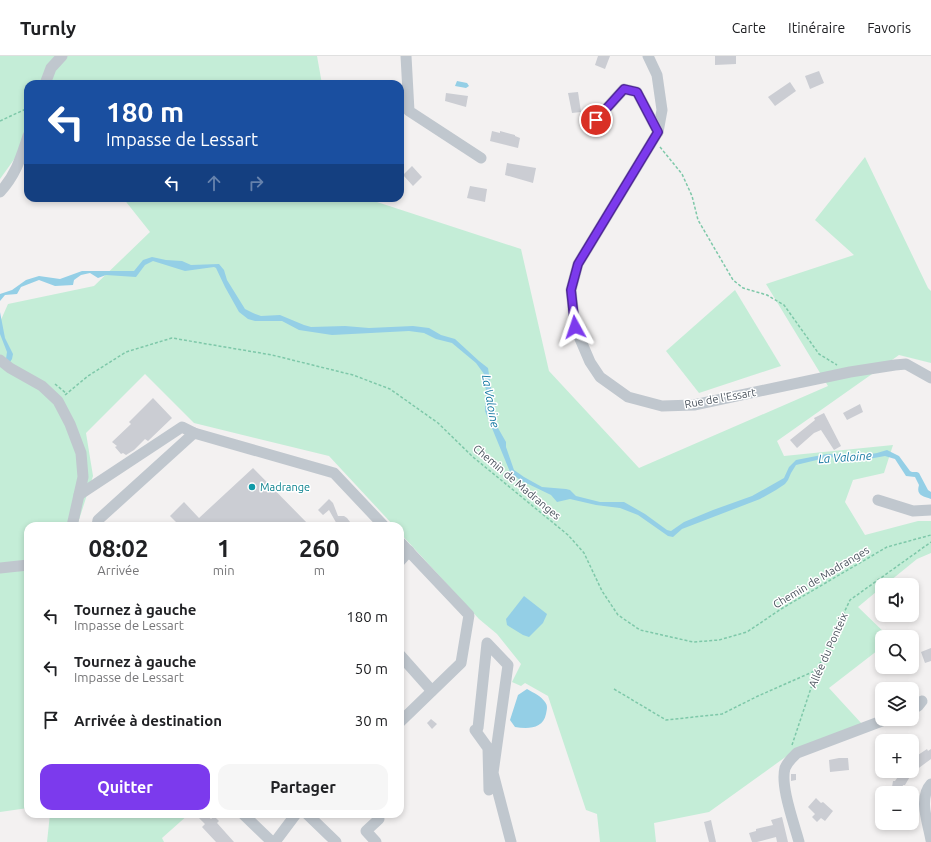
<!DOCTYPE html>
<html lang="fr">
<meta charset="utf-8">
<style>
:root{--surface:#fff;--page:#f6f6f6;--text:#202124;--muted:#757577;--line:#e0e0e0;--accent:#7c3aed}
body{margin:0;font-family:Ubuntu,sans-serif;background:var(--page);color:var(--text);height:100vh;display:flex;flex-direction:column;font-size:15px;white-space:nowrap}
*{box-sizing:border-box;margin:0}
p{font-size:13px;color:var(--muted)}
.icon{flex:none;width:22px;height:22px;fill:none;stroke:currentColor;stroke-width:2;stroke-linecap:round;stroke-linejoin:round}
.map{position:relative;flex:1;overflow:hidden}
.sheet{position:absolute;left:24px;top:466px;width:380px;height:296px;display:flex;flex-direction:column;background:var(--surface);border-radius:12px;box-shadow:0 2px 6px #0003}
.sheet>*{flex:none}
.hud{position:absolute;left:24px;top:24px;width:380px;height:122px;border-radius:12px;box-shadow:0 2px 6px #0003;background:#1a4fa0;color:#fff;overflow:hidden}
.controls{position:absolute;left:875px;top:522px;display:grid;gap:8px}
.controls a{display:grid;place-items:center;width:44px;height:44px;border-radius:8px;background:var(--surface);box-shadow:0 2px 6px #0003;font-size:20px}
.pin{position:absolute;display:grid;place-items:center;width:34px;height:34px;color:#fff;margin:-17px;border:2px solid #fff;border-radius:50%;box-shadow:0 1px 4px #0007}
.me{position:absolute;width:44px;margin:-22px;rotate:355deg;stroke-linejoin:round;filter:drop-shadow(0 0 3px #0008)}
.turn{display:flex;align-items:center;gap:14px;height:84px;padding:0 16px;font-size:18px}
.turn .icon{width:52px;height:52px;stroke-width:2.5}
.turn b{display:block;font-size:28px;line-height:34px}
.lanes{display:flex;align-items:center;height:38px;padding:0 16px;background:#0003;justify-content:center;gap:20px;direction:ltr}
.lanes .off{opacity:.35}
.eta{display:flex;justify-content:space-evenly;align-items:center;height:68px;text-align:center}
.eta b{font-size:24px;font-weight:700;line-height:28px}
.primary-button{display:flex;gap:8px;margin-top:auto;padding:8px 16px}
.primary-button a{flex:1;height:46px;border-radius:12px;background:var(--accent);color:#fff;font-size:16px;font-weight:700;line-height:46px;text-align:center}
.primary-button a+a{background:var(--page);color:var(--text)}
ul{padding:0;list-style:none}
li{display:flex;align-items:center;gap:12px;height:52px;padding:0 16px}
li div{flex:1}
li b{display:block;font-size:15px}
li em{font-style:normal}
header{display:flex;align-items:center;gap:24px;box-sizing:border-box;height:56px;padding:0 20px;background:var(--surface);border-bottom:1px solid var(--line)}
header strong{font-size:19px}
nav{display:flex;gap:22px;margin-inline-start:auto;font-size:14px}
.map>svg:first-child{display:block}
.green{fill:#c4edd7}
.water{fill:#94cfe6}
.building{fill:#cbcdd3}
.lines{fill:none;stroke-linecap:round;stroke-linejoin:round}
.path{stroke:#7ec8a9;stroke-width:1.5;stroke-dasharray:3 2;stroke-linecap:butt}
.minor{stroke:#c0c7ce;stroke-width:11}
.route-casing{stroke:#51269a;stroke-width:10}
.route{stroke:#7c3aed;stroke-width:7}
.culture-dot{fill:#0f9aa8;stroke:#fff;stroke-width:1.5}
.labels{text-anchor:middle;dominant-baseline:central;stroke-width:3;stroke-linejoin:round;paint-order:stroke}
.street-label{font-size:11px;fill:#4a535d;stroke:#fff}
.culture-label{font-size:11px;fill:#0d838f;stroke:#fff;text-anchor:start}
.water-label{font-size:12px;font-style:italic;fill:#187ba3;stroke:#fff}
</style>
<header>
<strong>Turnly</strong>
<nav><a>Carte</a><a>Itinéraire</a><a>Favoris</a></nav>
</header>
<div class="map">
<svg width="931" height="786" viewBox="0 0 931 786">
<rect width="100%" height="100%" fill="#f3f1f1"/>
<g class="green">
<polygon points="0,0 317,0 322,28 28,28 28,84 0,123"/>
<polygon points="865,101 928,232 931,235 931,307 899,299 777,385 784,400 893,389 884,417 853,424 845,446 865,479 918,465 931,465 931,497 917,503 885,529 882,529 882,531 858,551 889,581 882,581 882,591 829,632 862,668 798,692 709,756 654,767 656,786 600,786 597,758 586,754 548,640 525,627 521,630 512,626 521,608 497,578 479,563 400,477 400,470 394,470 329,400 194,367 145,318 86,377 93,420 77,470 28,470 28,752 0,756 0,266 8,248 94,230 150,176 123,142 378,142 377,146 521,193 549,315 639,412 828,330 766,228 854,199 815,164"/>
<polygon points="735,234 781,310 699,337 666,295"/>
<polygon points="50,758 189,758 162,782 164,786 47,786"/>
</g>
<g class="water">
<polygon points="457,25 467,27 469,30 466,32 455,30"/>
<path d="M 152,201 L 166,204 L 182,205 L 191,209 L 219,208 L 224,214 L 227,224 L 245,253 L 253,257 L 261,260 L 280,259 L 304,269 L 311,271 L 345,270 L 369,272 L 413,270 L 429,272 L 441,279 L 455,283 L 479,305 L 488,312 L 492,338 L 490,349 L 494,365 L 506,386 L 506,391 L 514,414 L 524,421 L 542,431 L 566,433 L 570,434 L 576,440 L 600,446 L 624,446 L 645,458 L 667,474 L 671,475 L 684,466 L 713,454 L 752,440 L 784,422 L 789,411 L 796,404 L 827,398 L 865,399 L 877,397 L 887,394 L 899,400 L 910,415 L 912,416 L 917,416 L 919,417 L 928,434 L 931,436 L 931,443 C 922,440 916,439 919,429 L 915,421 L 906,420 L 895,403 L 885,400 L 863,404 L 829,401 L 796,409 L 791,417 L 788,424 L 785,428 L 776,434 L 760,443 L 682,473 L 673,481 L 668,480 L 638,459 L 620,452 L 596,449 L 570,443 L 557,446 L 551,439 L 520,424 L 510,416 L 485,355 L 486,335 L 484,318 L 476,307 L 452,287 L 436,283 L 424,277 L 409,275 L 332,279 L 299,274 L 282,265 L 255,265 L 248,263 L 239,256 L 225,231 L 216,212 L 214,211 L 185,215 L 153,205 L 145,209 L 136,221 L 106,219 L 98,222 L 90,217 L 81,219 L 74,224 L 73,229 L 55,230 L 39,224 L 21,231 L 17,238 L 5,239 L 0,245 L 0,238 L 12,234 L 26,224 L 39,220 L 60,223 L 82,215 L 134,215 L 143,204 Z"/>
<polygon points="0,256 5,282 13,298 12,303 10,306 6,303 7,296 0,278"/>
<polygon points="524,540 547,558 543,567 529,581 523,579 507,569 506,563"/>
<path d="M 527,633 C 534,637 541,640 545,646 C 548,650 547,653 546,658 C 543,673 528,673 515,671 L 510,664 L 518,639 Z"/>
</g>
<g class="building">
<polygon points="598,0 610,0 605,13 595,9"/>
<polygon points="715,0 736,0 736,8 715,9"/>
<polygon points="819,15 824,27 810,33 805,20"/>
<polygon points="790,26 796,35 775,50 768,41"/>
<polygon points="578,36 581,56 572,57 568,37"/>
<polygon points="446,37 468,40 466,51 445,45"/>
<polygon points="492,75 500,77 500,75 515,79 515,80 520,82 518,92 490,85"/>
<polygon points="507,107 536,112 533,127 505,119"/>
<polygon points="412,110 422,121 413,130 403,119"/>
<polygon points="470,130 487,133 485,146 467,142"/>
<polygon points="153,342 172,362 148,385 145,383 134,394 126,399 123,397 121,398 115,391 117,390 112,386 131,368 129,366"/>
<polygon points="860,348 863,356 847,364 843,357"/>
<polygon points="824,357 841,390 834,394 821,374 814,377 797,392 790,384 815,364 814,362"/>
<polygon points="253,412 310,470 180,470 170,460 184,446 199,462"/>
<polygon points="329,443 333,447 338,460 344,460 347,462 353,470 338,470 329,454 323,459 318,454"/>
<polygon points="931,592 931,605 925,607 921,596"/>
<polygon points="431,663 437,668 432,673 427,667"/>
<polygon points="927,693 928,695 931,693 931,703 912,717 905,729 903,729 901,737 891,737 893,725 895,725 902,715 912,715 912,699 916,696 918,699"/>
<polygon points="839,702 848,702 849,714 830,716 829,704"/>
<polygon points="791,718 796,718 796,724 791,725"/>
<polygon points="816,742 821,747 823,746 833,755 825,765 821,762 817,766 812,761 815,758 808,751"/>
<polygon points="204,758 206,758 211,763 214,760 219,765 217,767 234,786 216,786 202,771 205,768 199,762"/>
<polygon points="782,761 788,786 777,786 776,781 757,786 752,786 749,777 756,775 756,773 773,769 771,764"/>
<polygon points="711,764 716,786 709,786 704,766"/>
</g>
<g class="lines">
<g class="path">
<polyline points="0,65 28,52"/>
<polyline points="660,91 682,118 692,140 698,164 733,224 743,232 767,239 784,249 819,298 837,309"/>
<polyline points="55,328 67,338"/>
<polyline points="65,339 88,320 126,296 172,282 272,299 353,319 390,333 438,367 473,401 568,479 584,497 602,535 618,559 640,574 693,586 719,584 747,576 781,553 887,491 931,479"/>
<polyline points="614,633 666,664 722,658 758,640 817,614"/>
<polyline points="792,689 817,614 850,544 931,486"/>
</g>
<g class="minor">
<polyline points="406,0 409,55 481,102"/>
<polyline points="648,0 657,19 662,54 658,76 578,208 571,234 575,271 590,306 600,321 628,341 662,350 694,349 850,316 895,309 906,308 931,322"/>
<polyline points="45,28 51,12 62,0"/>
<polyline points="596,64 624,33 637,36 658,76"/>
<path d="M 0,136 C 16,119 21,101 28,80"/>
<polyline points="0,304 10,312 42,330 58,345 70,368 81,397 83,421 72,470"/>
<polyline points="79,439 182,371 194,377"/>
<polyline points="878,444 913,455 931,454"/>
<polyline points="97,470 98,464 194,377 334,417 384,470"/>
<polyline points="400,486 469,559 461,607 400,666"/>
<polyline points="400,505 409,495"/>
<polyline points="0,512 28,509"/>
<polyline points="400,599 432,635"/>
<polyline points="912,653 918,650 922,645"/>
<path d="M 931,728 C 918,742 928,767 931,784"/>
<polyline points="489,734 488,692 475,674 478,672 487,587 508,609 493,717 511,786"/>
<polyline points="243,758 272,786"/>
<polyline points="307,758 336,786"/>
<polyline points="275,786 296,758"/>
<polyline points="376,786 366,775 379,763"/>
<path d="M 799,786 C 794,767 780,730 785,712 C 788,705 792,702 797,697 L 887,663"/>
</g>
</g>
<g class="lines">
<g class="route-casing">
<polyline id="route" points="575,271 571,234 578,208 658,76 637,36 624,33 596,64"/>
</g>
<use href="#route" class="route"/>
</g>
<circle class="culture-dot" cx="252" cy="431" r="4"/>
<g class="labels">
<g class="street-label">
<text transform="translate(720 342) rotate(-10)">Rue de l'Essart</text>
<text transform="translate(517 426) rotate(40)">Chemin de Madranges</text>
<text transform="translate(821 521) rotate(-31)">Chemin de Madranges</text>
<text transform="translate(828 594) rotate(-66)">Allée du Ponteix</text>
</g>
<g class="culture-label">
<text x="260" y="431">Madrange</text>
</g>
<g class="water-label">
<text transform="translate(491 345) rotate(80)">La Valoine</text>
<text transform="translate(845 401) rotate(-4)">La Valoine</text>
</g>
</g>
</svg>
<div class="controls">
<a><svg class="icon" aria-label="sound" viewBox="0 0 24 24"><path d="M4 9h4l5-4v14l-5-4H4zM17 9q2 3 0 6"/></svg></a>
<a><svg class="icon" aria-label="search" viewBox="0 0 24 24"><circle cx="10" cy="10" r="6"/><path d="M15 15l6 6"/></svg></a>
<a><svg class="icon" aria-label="layers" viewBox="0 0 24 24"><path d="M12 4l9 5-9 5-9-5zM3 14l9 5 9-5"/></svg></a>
<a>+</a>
<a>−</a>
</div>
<div class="pin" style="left:596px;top:64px;background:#d93025"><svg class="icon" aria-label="arrive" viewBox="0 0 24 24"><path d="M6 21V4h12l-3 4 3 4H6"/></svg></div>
<svg class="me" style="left:575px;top:271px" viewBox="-20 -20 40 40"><path d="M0-17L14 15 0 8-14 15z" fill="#7c3aed" stroke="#fff" stroke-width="4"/></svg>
<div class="hud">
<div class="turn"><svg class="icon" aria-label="left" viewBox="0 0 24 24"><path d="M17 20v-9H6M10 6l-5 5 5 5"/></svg><div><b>180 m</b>Impasse de Lessart</div></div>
<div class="lanes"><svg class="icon" aria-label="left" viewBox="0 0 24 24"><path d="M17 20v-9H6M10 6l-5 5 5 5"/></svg><svg class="icon off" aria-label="ahead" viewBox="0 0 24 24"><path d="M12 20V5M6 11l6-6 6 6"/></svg><svg class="icon off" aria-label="right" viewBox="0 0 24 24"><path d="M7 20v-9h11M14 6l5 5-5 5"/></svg></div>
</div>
<section class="sheet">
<div class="eta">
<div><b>08:02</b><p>Arrivée</p></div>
<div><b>1</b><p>min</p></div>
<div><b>260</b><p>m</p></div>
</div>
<ul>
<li><svg class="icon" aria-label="left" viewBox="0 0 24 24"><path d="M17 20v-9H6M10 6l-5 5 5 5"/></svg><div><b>Tournez à gauche</b><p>Impasse de Lessart</p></div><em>180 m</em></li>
<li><svg class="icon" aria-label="left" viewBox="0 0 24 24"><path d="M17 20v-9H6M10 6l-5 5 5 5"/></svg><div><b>Tournez à gauche</b><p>Impasse de Lessart</p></div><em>50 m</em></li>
<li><svg class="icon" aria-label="arrive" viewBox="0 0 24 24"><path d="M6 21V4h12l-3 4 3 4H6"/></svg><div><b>Arrivée à destination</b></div><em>30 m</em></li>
</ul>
<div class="primary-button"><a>Quitter</a><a>Partager</a></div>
</section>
</div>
